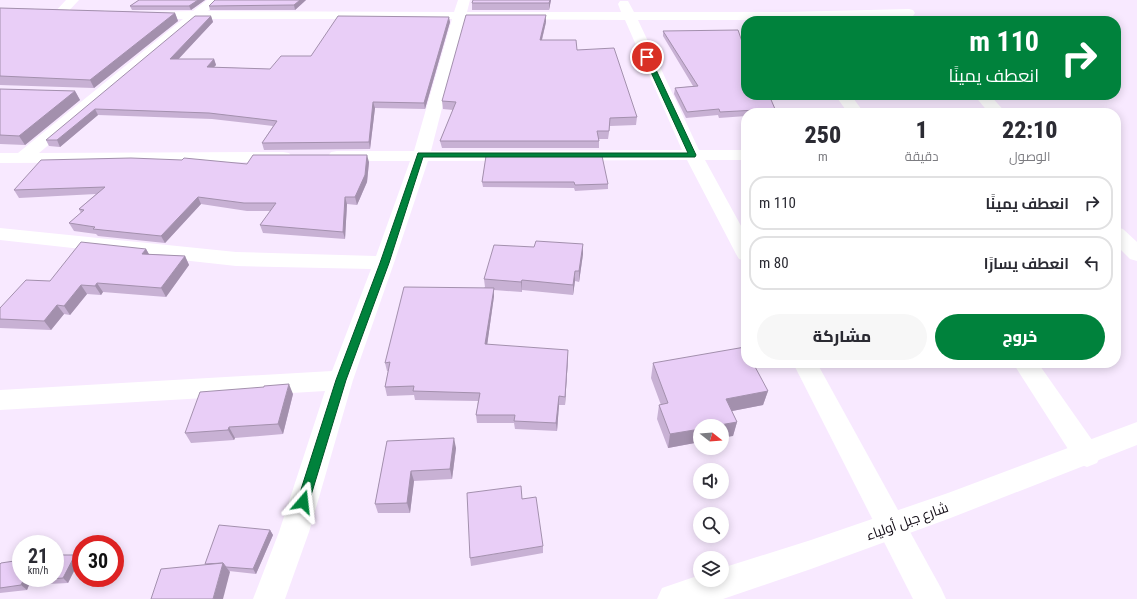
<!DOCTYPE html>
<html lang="ar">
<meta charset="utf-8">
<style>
:root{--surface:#fff;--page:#f7f7f7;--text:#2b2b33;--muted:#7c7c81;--line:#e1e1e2;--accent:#00823c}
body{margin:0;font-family:"Roboto Condensed",Cairo,sans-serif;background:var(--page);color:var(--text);direction:rtl;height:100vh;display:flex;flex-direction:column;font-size:15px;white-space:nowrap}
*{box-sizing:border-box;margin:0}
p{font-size:13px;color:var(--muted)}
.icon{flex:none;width:22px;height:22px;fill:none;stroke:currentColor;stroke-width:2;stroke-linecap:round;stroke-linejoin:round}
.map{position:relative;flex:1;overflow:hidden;direction:ltr}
.panel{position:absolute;left:741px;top:108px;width:380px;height:260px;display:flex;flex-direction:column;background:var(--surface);border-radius:16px;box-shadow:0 2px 10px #0003;direction:rtl}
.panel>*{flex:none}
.hud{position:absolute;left:741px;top:16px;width:380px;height:84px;border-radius:16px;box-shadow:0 2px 10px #0003;direction:rtl;background:#00823c;color:#fff;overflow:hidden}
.needle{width:26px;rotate:107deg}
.fabs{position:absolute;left:693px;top:419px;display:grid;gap:8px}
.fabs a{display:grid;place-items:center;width:36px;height:36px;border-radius:50%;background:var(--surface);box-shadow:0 2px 10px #0003;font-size:20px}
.speed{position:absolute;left:12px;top:535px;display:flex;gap:8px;font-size:20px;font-weight:700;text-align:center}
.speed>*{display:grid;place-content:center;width:52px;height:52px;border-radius:50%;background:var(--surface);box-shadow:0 2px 10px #0003;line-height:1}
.speed small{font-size:10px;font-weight:400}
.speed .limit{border:6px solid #d22;background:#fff;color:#111}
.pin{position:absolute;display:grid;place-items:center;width:34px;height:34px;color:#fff;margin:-17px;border:2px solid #fff;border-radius:50%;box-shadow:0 1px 4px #0007}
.me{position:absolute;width:44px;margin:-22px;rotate:17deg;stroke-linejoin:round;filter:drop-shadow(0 0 3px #0008)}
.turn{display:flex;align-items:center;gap:14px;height:84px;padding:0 16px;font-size:18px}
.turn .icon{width:52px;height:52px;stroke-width:2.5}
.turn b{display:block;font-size:28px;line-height:34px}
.eta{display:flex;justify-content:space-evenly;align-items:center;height:68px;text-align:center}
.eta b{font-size:24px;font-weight:800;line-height:28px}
.cta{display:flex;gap:8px;margin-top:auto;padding:8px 16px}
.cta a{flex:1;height:46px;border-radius:24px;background:var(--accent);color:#fff;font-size:16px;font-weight:800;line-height:46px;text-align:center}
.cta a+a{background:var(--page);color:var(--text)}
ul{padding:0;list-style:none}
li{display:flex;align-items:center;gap:12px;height:54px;margin:0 8px 6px;padding:0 8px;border:2px solid var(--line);border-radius:16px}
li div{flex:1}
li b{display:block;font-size:15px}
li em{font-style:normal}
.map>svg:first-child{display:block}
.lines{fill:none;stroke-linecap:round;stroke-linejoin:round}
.minor{fill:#fff;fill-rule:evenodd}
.trunk{fill:#fff;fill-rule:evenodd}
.wall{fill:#c8b1d4}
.shaded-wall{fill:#a390ad}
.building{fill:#e9cef7;stroke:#a390ad}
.route{fill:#00823c;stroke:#005427}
.labels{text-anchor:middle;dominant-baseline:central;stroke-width:3.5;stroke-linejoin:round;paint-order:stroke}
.near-street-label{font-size:14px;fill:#110b14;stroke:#fff}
</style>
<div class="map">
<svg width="1137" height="599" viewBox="0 0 1137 599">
<rect width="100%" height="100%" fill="#f8e9ff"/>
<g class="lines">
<g class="minor">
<polygon points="66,0 79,0 63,17 55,17 53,14"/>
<path d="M 207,0 L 220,0 L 208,11 L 454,12 L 458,0 L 470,0 L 467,12 L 621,12 L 618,4 L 620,1 L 628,1 L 634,12 L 786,12 L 909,9 L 913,10 L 915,13 L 913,16 L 909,17 L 786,20 L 638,20 L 699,150 L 746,150 L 746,160 L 705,160 L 746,235 L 746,261 L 739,259 L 736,254 L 687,160 L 428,161 L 394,263 L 353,380 L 309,532 L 285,599 L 253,599 L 279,532 L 325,391 L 0,410 L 0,390 L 332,371 L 371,269 L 236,266 L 0,240 L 0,228 L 236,252 L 376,256 L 410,161 L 337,161 L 331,160 L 328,156 L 331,152 L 337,151 L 414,151 L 452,19 L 199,19 L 39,153 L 283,152 L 289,153 L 292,157 L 289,161 L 283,162 L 0,163 L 0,153 L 18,153 L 183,19 L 145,19 L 141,18 L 139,15 L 141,12 L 193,11 ZM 465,19 L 625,20 L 682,150 L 431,151 Z"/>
<polygon points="835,95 851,95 864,113 848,113"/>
<polygon points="974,95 990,95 1006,113 989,113"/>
<polygon points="1116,227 1123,229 1137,242 1137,261 1130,259 1116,245"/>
<polygon points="793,363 817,363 941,588 946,599 913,599"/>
<polygon points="1013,363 1038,363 1097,447 1101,455 1097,463 1087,467 1077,463"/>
</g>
<polygon class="trunk" points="1137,422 1137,445 948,519 811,569 723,599 657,599 662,588 700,575 700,580 722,580 722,568 811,540 948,493"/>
</g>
<g class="wall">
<polygon points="139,0 205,0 191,10 132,10 130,6"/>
<polygon points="306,0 295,10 210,10 209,6"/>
<polygon points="551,0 549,10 472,10 472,3"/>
<polygon points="0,8 175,13 178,21 94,88 0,85"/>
<polygon points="211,16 213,22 178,59 214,59 216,65 213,67 270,69 311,56 450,22 425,109 375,108 370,149 264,150 262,143 273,126 212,119 98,115 60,147 49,146 46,140"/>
<polygon points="546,22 542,40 577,50 637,117 636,125 610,126 608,139 599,139 599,148 442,148 440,141 453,110 443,109 442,101"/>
<polygon points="663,31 746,95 775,109 774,113 746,113 746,116 719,118 718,115 686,118 674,94 675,88 693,86 663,36"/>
<polygon points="0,89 75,91 80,100 25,145 0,144"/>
<polygon points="486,156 608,184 608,189 575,191 574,188 483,187 482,182"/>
<polygon points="369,162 367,182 357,205 347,204 345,239 263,233 260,225 271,211 247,211 201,204 165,243 98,236 96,234 74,231 69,223 81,213 79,209 96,194 19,198 14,190 247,164"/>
<polygon points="583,244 583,254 579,282 575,281 573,295 522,290 522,292 494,290 494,296 487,345 568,358 565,405 559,405 557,431 515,429 514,423 477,423 476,415 478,401 415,400 414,395 387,396 385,387 388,371 387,371 385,363 485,287 484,279 534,247"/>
<polygon points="146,249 149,254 185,256 189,265 166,297 103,292 101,295 87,294 70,315 64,314 51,330 0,328 0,308 50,281"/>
<polygon points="653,363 768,391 763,405 732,411 737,422 733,436 700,426 700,442 668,448 657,419 659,405 661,405 651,378"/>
<polygon points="293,394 283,434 235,438 234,440 191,443 185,433"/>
<polygon points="387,441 456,448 452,479 414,481 410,513 378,513 375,504"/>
<polygon points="270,530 273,535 256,574 229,571 230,572 205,564"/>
<polygon points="543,546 543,553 471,566 470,558"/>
<polygon points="75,555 80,559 68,583 29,585 27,590 0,593 0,564"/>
</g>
<g class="shaded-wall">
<polygon points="198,0 205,0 191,10 189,6"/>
<polygon points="300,0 306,0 295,10 294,5"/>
<polygon points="550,0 551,0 549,10 549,3"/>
<polygon points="175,13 178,21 94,88 90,80"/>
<polygon points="546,15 546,22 540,47 540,40"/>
<polygon points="211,16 213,22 173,65 170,59"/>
<polygon points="449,17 450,22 425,109 424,103"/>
<polygon points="214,59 216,65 209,73 207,67"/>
<polygon points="75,91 80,100 25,145 19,136"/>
<polygon points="373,102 375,108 370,149 369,142"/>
<polygon points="95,109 98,115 60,147 57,140"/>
<polygon points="367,155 369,162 367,182 357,205 355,197"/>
<polygon points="198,197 201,204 165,243 161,236"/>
<polygon points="345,197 347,204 345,239 343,232"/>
<polygon points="583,244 583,254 579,282 579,271"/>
<polygon points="146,249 151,258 142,254"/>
<polygon points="185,256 189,265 166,297 161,288"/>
<polygon points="575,271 575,281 573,295 573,285"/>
<polygon points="522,280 522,292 521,282"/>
<polygon points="97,283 103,292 101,295 95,286"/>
<polygon points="81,285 87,294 70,315 64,306"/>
<polygon points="494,288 494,296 486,353 485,344"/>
<polygon points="57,305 64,314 51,330 44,321"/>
<polygon points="568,350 568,358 565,405 565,397"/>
<polygon points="289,384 293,394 283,434 278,424"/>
<polygon points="768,391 763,405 722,413 726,399"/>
<polygon points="559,396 559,405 557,431 556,423"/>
<polygon points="737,422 733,436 722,438 722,426 714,426"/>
<polygon points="229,427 235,438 234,440 228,430"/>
<polygon points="700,429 700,442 668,448 670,434"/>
<polygon points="454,438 456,448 452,479 450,469"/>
<polygon points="411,471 414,481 410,513 407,503"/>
<polygon points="270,530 273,535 256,574 253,569"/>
<polygon points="75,555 80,559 68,583 63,578"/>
<polygon points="223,563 230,572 223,599 213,599"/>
<polygon points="23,581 29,585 27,590 21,585"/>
</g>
<g class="building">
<polygon points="139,0 198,0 189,6 130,6"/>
<polygon points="215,0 300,0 294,5 209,6"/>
<polygon points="473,0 550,0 549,3 472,3"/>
<polygon points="0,8 175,13 90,80 0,76"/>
<polygon points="466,15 546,15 540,40 576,40 577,50 614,48 637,117 610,118 609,131 597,131 599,141 440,141 456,102 442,101"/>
<polygon points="195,16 211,16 170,59 214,59 207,67 270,69 281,56 311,56 338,16 449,17 424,103 373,102 369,142 262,143 277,121 209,113 95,109 57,140 46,140"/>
<polygon points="738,30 746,53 746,95 769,95 775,109 720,112 719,109 687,112 675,88 698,86 663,31"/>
<polygon points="0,89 75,91 19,136 0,135"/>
<polygon points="253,155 367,155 365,175 355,197 345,197 343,232 260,225 276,203 244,203 198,197 161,236 93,229 95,227 69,223 84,210 79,209 105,187 14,190 41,160 131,158 182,160 184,158 247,164"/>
<polygon points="486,156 602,156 608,184 575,185 574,182 482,182"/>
<polygon points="536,241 583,244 579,271 575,271 573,285 522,280 521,282 484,279 494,245 534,247"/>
<polygon points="81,242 146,249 142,254 185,256 161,288 97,283 95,286 81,285 64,306 57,305 44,321 0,319 0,308 26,280 50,281"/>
<polygon points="404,287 494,288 485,344 568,350 565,397 559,396 556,423 514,421 515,415 476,415 480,393 413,391 414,386 385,387 390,362 385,363"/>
<polygon points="745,347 746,349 746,363 753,363 768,391 726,399 737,422 714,426 700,426 700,429 670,434 659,405 668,403 653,363"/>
<polygon points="289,384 278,424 229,427 228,430 185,433 200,392 264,387 264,386"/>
<polygon points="454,438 450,469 411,471 407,503 375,504 387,441"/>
<polygon points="521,486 522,499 536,497 543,546 470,558 467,493"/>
<polygon points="219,525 270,530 253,569 226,567 223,563 205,564"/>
<polygon points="55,555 75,555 63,578 23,581 21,585 0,588 0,564 1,563 21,560 21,578 55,578"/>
<polygon points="223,563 213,599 151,599 161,569"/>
</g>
<polygon class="route" points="645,56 650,57 696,155 695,157 423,157 389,263 346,380 309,502 308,506 303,507 299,506 297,502 336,380 380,263 418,153 688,153 644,57"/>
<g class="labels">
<g class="near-street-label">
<text transform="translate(907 521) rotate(-20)">شارع جبل أولياء</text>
</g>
</g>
</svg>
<div class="fabs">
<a><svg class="needle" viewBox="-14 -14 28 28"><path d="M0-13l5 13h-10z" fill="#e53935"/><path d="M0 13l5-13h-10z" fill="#7c7c81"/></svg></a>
<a><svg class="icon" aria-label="sound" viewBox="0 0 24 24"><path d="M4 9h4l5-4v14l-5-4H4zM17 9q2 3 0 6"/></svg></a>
<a><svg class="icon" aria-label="search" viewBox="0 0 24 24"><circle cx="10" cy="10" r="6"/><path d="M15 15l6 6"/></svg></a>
<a><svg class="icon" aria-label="layers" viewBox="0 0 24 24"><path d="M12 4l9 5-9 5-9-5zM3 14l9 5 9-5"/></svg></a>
</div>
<div class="speed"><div>21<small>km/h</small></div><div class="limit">30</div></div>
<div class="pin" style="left:647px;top:57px;background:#d93025"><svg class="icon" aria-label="arrive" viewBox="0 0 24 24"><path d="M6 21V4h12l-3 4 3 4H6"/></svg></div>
<svg class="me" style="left:303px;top:502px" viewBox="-20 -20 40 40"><path d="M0-17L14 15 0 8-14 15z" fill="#00823c" stroke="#fff" stroke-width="4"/></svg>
<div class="hud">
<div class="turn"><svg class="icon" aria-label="right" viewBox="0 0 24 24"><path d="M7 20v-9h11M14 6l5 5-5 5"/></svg><div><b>110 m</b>انعطف يمينًا</div></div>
</div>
<section class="panel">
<div class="eta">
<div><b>22:10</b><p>الوصول</p></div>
<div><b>1</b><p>دقيقة</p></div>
<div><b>250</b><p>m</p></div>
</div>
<ul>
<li><svg class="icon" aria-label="right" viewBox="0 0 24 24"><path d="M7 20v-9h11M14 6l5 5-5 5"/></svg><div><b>انعطف يمينًا</b></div><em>110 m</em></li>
<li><svg class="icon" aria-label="left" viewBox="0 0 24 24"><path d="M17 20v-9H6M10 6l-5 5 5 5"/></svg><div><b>انعطف يسارًا</b></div><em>80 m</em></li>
</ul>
<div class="cta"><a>خروج</a><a>مشاركة</a></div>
</section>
</div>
